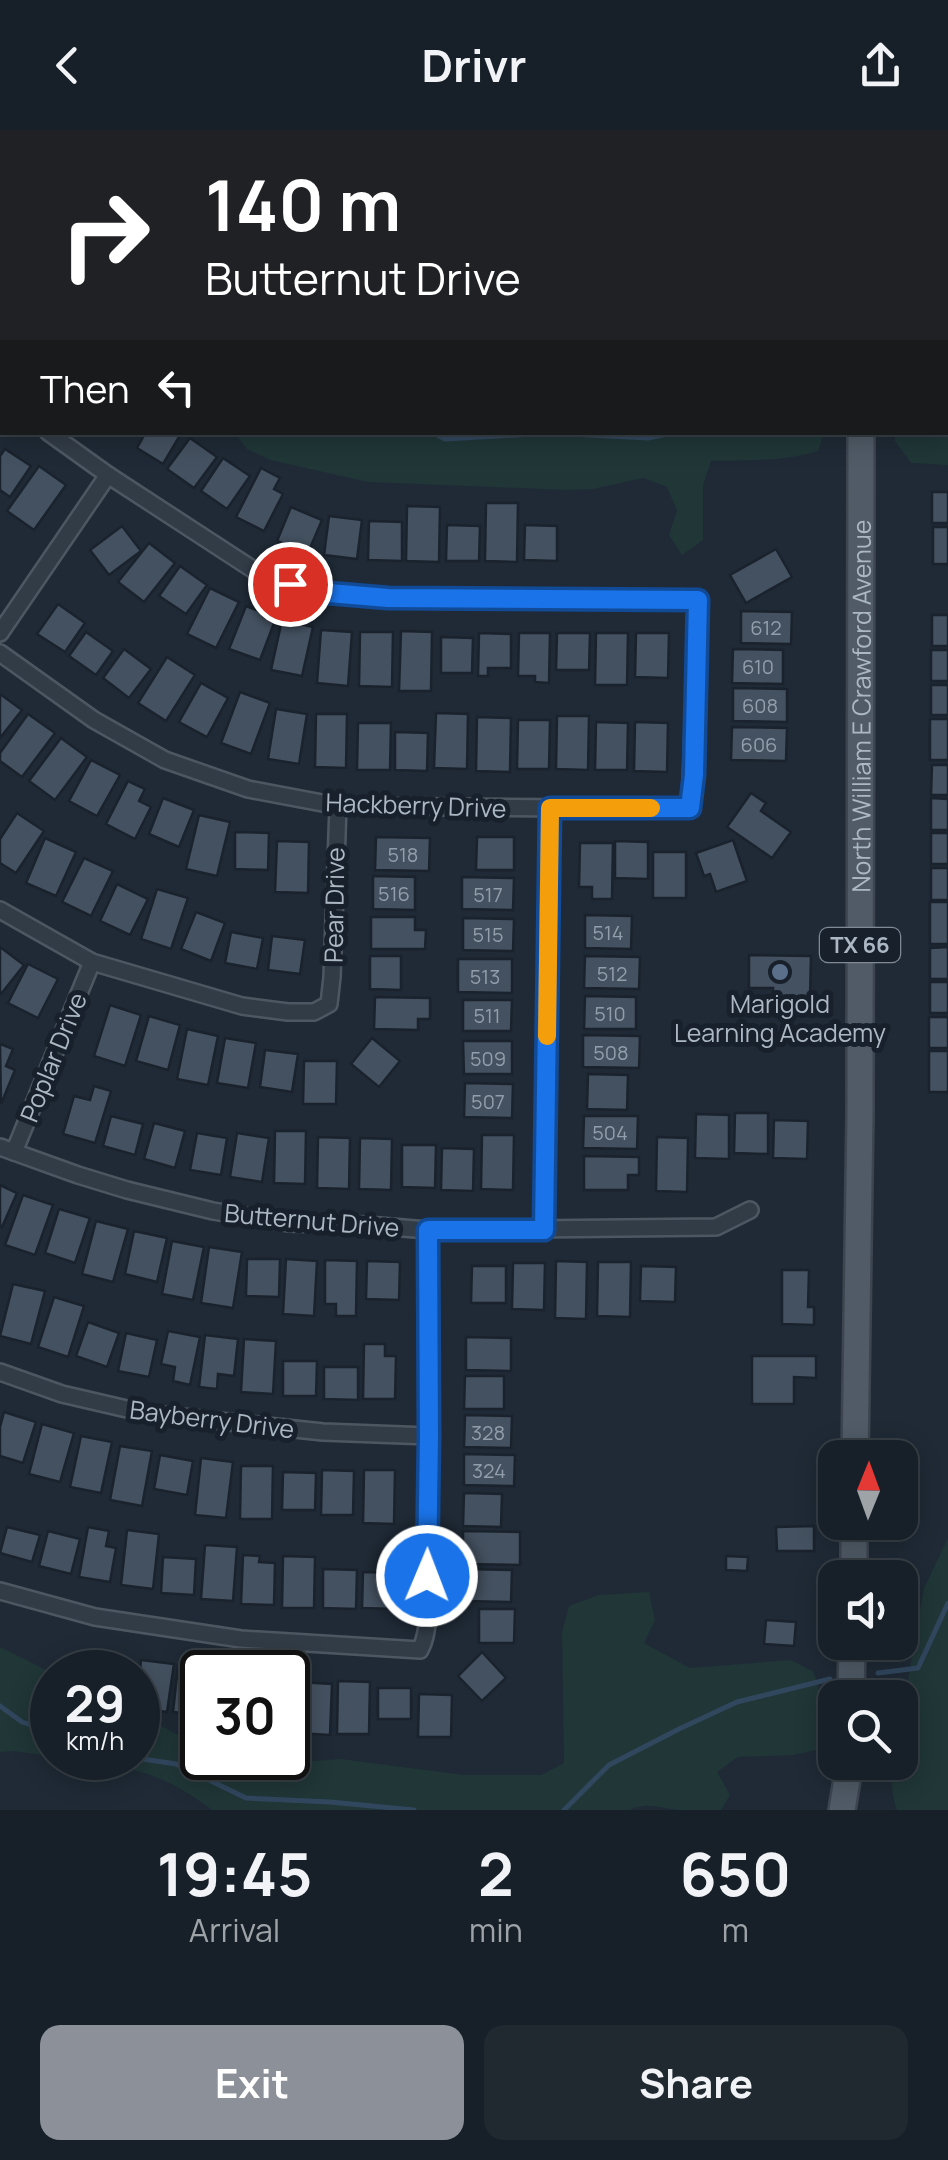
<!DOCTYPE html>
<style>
:root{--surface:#172028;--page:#202830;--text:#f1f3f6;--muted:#9ea3a8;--line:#363e45;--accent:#8c9099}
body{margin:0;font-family:Manrope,sans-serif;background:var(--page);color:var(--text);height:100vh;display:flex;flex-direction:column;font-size:38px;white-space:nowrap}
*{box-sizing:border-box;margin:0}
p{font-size:32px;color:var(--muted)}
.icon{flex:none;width:55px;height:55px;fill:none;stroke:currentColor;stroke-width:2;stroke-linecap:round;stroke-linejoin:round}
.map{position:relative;height:1680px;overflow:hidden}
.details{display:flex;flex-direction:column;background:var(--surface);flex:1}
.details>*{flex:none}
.guide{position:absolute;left:0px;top:0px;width:950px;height:305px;box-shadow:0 5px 25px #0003,0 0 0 2px var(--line);background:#202124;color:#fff;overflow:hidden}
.needle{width:65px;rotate:1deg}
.buttons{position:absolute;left:818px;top:1310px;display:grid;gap:20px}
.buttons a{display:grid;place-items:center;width:100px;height:100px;border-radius:20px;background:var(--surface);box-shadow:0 5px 25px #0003,0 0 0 2px var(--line);font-size:50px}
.speed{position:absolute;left:30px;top:1520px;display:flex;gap:20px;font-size:50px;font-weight:700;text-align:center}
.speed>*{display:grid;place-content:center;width:130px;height:130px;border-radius:50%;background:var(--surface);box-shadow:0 5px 25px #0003,0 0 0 2px var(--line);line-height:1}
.speed small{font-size:25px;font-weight:400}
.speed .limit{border:5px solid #111;border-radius:15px;background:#fff;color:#111}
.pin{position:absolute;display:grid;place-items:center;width:85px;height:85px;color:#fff;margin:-42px;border:5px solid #fff;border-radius:50%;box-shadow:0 2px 10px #0007}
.me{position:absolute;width:110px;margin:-55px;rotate:1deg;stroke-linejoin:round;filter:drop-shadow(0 0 8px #0008)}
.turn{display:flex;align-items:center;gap:35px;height:210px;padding:0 40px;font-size:45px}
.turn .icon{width:130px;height:130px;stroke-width:2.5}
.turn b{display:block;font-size:70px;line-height:85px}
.then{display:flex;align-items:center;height:95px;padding:0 40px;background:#0003;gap:20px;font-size:38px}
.eta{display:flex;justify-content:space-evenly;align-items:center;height:170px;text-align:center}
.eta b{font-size:60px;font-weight:700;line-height:70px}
.primary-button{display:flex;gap:20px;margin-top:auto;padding:20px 40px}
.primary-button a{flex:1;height:115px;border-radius:20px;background:var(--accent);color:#fff;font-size:40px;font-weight:700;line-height:115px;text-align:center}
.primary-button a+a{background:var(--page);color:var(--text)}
header{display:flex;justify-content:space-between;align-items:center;height:130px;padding:0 40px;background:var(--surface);font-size:45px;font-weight:700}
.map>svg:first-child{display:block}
.green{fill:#203637}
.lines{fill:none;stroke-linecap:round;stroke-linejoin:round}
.stream{stroke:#31475e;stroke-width:5}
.building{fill:#445160;stroke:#1a232d;stroke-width:2.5}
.minor-casing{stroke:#4d5762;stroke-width:20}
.primary-casing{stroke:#3c4550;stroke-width:30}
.minor{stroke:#323c47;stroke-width:15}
.primary{stroke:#505b67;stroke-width:25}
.route-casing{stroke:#114b97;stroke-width:25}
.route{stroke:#1a73e8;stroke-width:18}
.slow{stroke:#f59e0b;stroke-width:18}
.service-dot{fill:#5c6f8a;stroke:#18212b;stroke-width:4}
.labels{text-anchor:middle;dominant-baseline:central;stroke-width:10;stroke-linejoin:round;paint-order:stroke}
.number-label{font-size:20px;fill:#929eab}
.shield{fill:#18212b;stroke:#808a96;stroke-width:2.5}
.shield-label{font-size:22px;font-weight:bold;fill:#acb7c4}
.street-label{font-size:25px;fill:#acb7c4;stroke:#18212b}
.poi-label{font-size:25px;fill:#acb7c4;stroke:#18212b}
</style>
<header><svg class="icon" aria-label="back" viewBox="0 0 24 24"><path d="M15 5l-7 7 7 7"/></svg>Drivr<svg class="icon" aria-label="share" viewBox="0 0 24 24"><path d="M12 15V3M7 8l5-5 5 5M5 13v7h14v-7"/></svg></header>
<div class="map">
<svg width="948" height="1680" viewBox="0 0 948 1680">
<rect width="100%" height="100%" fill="#1f2a36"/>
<g class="green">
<polygon points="948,218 948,335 911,333 895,311 895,303 948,302"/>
<path d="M 235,303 L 824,303 L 818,321 C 780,332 750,330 711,331 L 703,355 L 703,410 L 682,425 L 669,405 L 677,381 L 667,357 L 643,348 L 593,359 L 568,360 L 368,352 L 270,330 L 247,319 Z"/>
<path d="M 948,1408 L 948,1680 L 897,1680 C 891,1664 891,1649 894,1633 L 900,1632 L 900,1596 L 924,1458 Z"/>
<path d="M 649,1462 L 655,1490 L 644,1513 L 690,1538 L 791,1530 L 814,1542 C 822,1569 825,1591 820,1619 L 794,1625 L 738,1627 L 717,1642 L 730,1665 L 721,1680 C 707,1680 692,1680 679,1680 C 662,1679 646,1671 630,1680 L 212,1680 C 162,1641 125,1636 64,1628 L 138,1628 L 138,1584 L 202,1617 L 202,1628 L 251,1628 L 288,1633 L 341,1629 L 464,1645 L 541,1645 L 564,1633 L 562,1502 L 569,1476 L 599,1465 Z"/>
<polygon points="0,1517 52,1543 52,1626 13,1621 0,1622"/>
</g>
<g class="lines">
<g class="stream">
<polyline points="0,147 2,148"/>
<polyline points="948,265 948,266"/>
<polyline points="432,302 445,309 550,303 648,308 677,302"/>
<polyline points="878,1543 918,1538 948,1473"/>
<polyline points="0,1576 22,1592 52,1602"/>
<polyline points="136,1628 176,1634 246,1668 330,1672 414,1680"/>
<polyline points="564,1680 609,1635 679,1599 737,1572 830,1549"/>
</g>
</g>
<g class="building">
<polygon points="146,302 182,302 163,334 137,318"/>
<polygon points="190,308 217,327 194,358 167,339"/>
<polygon points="5,319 31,336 10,367 0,360 0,326"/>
<polygon points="223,328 250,346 227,379 201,361"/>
<polygon points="39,336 66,355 34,400 7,381"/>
<polygon points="261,338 280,348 274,359 283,364 264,401 236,387"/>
<rect x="932" y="362" width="16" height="31"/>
<polygon points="486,373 518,373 517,432 485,431"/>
<polygon points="407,376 440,377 439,432 406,431"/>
<polygon points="291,377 322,390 308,423 277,411"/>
<polygon points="329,386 362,390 357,429 324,425"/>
<polygon points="369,391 402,392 402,431 368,430"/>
<polygon points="447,395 480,396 479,431 446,431"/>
<polygon points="525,395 557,396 557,431 524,430"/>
<polygon points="122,396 141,421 109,445 90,420"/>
<rect x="933" y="397" width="15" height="37"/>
<polygon points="149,413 175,433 144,472 118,452"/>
<polygon points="776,419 792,447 746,473 730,445"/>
<polygon points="180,436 207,455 186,484 159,466"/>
<polygon points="210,458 239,472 216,518 187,504"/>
<polygon points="58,474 85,493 65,522 37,504"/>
<polygon points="246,476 276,488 260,530 229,519"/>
<polygon points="741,481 792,482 791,514 741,513"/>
<rect x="932" y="485" width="16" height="31"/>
<polygon points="282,490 313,497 302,546 271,540"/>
<polygon points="321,500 352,502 348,556 317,553"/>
<polygon points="401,501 432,502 431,561 399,561"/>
<polygon points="86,502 113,521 96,545 69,526"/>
<polygon points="360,502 393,502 392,557 359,556"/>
<polygon points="479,503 511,504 511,538 488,538 488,546 478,546"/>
<polygon points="519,503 550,503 549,553 535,552 535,546 518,546"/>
<polygon points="557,503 590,503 589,540 556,540"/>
<polygon points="596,503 628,503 627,555 595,555"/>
<polygon points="636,503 669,503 668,548 635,547"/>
<polygon points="441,507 473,508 472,543 441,543"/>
<polygon points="124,519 151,539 129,568 103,548"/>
<polygon points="733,519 783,520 783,554 732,553"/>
<rect x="931" y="520" width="17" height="31"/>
<polygon points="167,527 195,545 166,591 138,573"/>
<polygon points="201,553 228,568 207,607 179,592"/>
<rect x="931" y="555" width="17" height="30"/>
<polygon points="733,558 787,559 787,592 733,591"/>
<polygon points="240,562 270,573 251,624 221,613"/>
<polygon points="0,564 22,580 0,608"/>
<polygon points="276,579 307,584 299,634 268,629"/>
<polygon points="436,583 468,584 467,639 434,638"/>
<polygon points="28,584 55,603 22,647 0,631 0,623"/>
<polygon points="316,584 347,584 346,638 315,637"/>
<polygon points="557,586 589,586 588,640 556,639"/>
<polygon points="477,587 511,588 510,642 476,641"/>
<rect x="930" y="589" width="18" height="41"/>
<polygon points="518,590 550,590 549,639 517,639"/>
<polygon points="596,592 628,593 627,640 595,640"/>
<polygon points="635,592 668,593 667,642 634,641"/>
<polygon points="358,593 391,593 390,640 357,640"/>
<polygon points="732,597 787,598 786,631 731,630"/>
<polygon points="395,602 428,603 427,641 395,640"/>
<polygon points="61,608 87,627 55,670 29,651"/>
<polygon points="91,630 120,645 97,686 69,671"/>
<polygon points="932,635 948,635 948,665 931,665"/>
<polygon points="128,651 145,659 139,671 151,677 135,709 106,694"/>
<polygon points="751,663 766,673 761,681 791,702 772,728 727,697"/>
<polygon points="163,668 194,680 179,717 149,704"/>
<polygon points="931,668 948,669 948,700 931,700"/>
<polygon points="17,683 44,701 16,743 0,733 0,709"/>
<polygon points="199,685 230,692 217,746 186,739"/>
<polygon points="235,702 269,703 268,740 235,739"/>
<rect x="931" y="703" width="17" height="31"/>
<polygon points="376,707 430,708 429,741 375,740"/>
<polygon points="477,707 514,707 514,740 476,740"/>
<polygon points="45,708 76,722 56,766 26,753"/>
<polygon points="733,710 747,751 716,762 710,744 704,746 696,723"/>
<polygon points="277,711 309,712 308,763 275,762"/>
<polygon points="615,711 648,712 648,749 615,748"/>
<polygon points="580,713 613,713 612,769 592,769 592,757 579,757"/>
<rect x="653" y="722" width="33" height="46"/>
<polygon points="84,728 113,741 91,786 62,772"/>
<rect x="931" y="738" width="17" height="32"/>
<polygon points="373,746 415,747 415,780 373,779"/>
<polygon points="462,747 514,748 513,780 462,779"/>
<polygon points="117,754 148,769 130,805 100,791"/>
<polygon points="157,759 188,768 171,819 141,809"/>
<rect x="930" y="772" width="18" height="42"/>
<polygon points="196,782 225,793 211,831 181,819"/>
<polygon points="585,785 632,786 631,819 585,818"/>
<polygon points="371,787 415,787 415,800 426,800 425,819 371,819"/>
<polygon points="463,788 514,789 513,821 463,820"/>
<polygon points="231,802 263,808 257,839 225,833"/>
<polygon points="272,806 305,810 300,844 268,840"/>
<polygon points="0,817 24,835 1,864 0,863"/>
<polygon points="948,817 948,849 930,849 930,818"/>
<polygon points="749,825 811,826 810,868 791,868 791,883 773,883 773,858 749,858"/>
<polygon points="370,826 401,826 401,860 370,859"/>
<polygon points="585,826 640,827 639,859 584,858"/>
<polygon points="458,829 512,829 512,863 458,862"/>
<polygon points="28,834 58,849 38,888 8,873"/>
<rect x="930" y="852" width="18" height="31"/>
<polygon points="585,866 636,867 636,899 584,899"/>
<polygon points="375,867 430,868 430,889 418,889 418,900 374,899"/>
<polygon points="463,870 512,870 511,901 463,901"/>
<polygon points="110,875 141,885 125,936 94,926"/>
<polygon points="149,886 180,895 168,940 136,931"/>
<rect x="929" y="887" width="19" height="31"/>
<polygon points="187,899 218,906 208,955 177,949"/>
<polygon points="583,905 640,906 639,938 583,937"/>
<polygon points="225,908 256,913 248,958 217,953"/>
<polygon points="372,908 400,931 379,957 351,934"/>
<polygon points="463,911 512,911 512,944 464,944"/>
<polygon points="0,914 13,919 6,936 15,940 1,974"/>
<polygon points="265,920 298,924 292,962 260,957"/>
<rect x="929" y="921" width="19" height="41"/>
<polygon points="304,931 337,931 336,974 303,974"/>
<polygon points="588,944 628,945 627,980 587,979"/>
<polygon points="465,953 513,954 512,988 464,987"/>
<polygon points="94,956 111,961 95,1013 63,1004 74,966 90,970"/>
<polygon points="735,983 768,983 768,1024 734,1023"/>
<polygon points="696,984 729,985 729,1029 695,1028"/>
<polygon points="111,986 143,994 135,1025 103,1016"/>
<polygon points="584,986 638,986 637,1019 583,1018"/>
<polygon points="774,990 808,991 807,1029 773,1028"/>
<polygon points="154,993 185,1001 175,1038 144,1029"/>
<polygon points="275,1001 306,1001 305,1054 274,1053"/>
<polygon points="197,1003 227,1008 221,1045 190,1040"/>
<polygon points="237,1003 269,1008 262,1052 230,1047"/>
<polygon points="482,1005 514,1005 513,1060 481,1059"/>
<polygon points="318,1007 350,1008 349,1059 317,1058"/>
<polygon points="657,1007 688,1008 687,1062 656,1061"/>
<polygon points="360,1008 392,1009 391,1060 359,1059"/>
<polygon points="402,1015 436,1015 435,1058 402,1057"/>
<polygon points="442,1018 474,1019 473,1061 441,1060"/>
<polygon points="584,1026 639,1027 639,1045 628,1045 628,1060 584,1060"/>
<polygon points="0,1055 17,1063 2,1097 0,1096"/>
<polygon points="23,1065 53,1075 35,1125 5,1115"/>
<polygon points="59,1079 90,1088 75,1133 45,1123"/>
<polygon points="96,1091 128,1099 113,1152 82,1144"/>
<polygon points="134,1101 167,1108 157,1152 125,1144"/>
<polygon points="172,1111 204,1117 193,1170 162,1164"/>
<polygon points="209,1117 242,1122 233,1178 201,1173"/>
<polygon points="247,1129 280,1129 279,1167 246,1166"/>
<polygon points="286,1129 317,1131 314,1186 283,1184"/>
<polygon points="325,1130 357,1131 356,1186 336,1186 336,1174 325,1174"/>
<polygon points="367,1131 400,1132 399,1170 366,1169"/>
<polygon points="556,1131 587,1132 586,1189 555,1188"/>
<polygon points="598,1132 631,1132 630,1187 597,1186"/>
<polygon points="513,1133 545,1133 544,1180 512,1179"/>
<polygon points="472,1136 506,1136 506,1173 471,1173"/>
<polygon points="641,1136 676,1137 675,1172 640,1171"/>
<polygon points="782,1140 809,1140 808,1177 814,1177 814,1195 782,1194"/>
<polygon points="13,1154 45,1161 31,1214 0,1206"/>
<polygon points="54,1167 84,1176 68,1227 38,1217"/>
<polygon points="88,1192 119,1203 107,1237 76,1226"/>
<polygon points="168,1201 200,1207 190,1255 173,1251 175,1237 161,1234"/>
<polygon points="126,1203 157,1210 149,1247 118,1241"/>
<polygon points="205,1205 238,1209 234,1246 218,1244 217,1259 199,1257"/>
<polygon points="466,1207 511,1208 511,1241 466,1240"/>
<polygon points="244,1209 276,1211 273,1264 241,1262"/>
<polygon points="364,1214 385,1214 385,1226 396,1226 395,1269 363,1269"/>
<polygon points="752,1226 816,1226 816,1248 794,1247 794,1274 752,1274"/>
<polygon points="283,1231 317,1231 316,1266 283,1266"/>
<polygon points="324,1237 358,1237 358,1270 324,1269"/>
<polygon points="465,1246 504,1246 504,1279 464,1279"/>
<polygon points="4,1282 36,1292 23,1333 0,1326 0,1297"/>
<polygon points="465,1285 512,1286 511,1318 464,1317"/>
<polygon points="42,1294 74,1303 60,1352 29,1344"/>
<polygon points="81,1306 112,1312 101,1363 70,1357"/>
<polygon points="120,1316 152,1321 142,1376 110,1370"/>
<polygon points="464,1324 515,1325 514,1356 464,1355"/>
<polygon points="160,1325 193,1331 187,1365 154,1359"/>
<polygon points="201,1328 233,1332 226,1388 195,1385"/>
<polygon points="241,1336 273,1336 272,1389 240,1389"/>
<polygon points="322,1340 354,1341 353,1385 321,1385"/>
<polygon points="364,1340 395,1340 394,1394 363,1393"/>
<polygon points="283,1342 316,1343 315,1380 282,1380"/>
<polygon points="464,1363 502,1364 501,1397 463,1396"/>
<polygon points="814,1396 814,1421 777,1421 776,1397"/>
<polygon points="7,1397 40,1405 32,1432 0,1423"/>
<polygon points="88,1397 109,1401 106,1416 116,1418 110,1452 79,1447"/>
<polygon points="127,1400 159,1404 153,1459 121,1455"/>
<polygon points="48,1401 80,1409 71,1444 39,1436"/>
<polygon points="463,1401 520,1402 520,1435 463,1434"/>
<polygon points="205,1415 237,1417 233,1471 201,1469"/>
<polygon points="243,1425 260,1426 259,1432 275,1433 274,1475 241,1474"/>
<polygon points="283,1426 315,1427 314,1478 282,1478"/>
<polygon points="726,1426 748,1427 747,1441 726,1440"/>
<polygon points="163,1427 196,1429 194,1465 161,1463"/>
<polygon points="323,1439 357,1440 356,1479 323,1478"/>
<polygon points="464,1439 512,1440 511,1472 464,1471"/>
<polygon points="363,1442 397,1443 396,1479 362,1478"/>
<polygon points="479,1479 515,1479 514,1513 479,1513"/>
<polygon points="766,1490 796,1492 794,1516 764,1514"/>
<polygon points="482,1522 506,1548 482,1571 458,1546"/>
<polygon points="141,1530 174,1534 167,1582 152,1580 153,1574 142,1573 143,1564 138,1563"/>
<polygon points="178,1536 211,1540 211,1542 202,1542 202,1585 173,1582"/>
<polygon points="338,1551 370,1552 369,1604 337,1604"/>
<polygon points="299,1552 332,1554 330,1605 297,1603"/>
<rect x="378" y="1558" width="33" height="31"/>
<polygon points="419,1564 452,1565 451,1607 418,1607"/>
</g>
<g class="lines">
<g class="minor-casing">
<g id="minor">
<polyline points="703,0 703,2"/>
<polyline points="494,2 494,0"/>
<polyline points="0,269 2,271"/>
<polyline points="0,503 108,345"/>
<polyline points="0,523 94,590 165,630 248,659 338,676 690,679 698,470 388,468 317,462 263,446 108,345 48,302"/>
<polyline points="0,780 92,832 242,876 288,882 314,882 329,874 332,847 338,676"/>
<polyline points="0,1017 78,1045 127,1060 213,1081 288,1093 368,1095 427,1100 716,1097 750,1080"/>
<polyline points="14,1022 92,832"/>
<polyline points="543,1100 551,678"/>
<polyline points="0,1242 62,1264 144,1283 323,1302 429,1306"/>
<path d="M 0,1461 L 95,1487 L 241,1509 L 420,1520 C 433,1497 427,1448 427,1422 C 429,1314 428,1207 427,1100"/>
</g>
</g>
<g class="primary-casing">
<g id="primary">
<polyline points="868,2 868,0"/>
<path id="s1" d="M 855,1328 L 860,982 L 861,302"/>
<polyline points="854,1448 854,1392"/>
<polyline points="851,1568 852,1512"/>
<polyline points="842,1680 850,1632"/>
</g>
</g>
<use href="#minor" class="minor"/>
<use href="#primary" class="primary"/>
</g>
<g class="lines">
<g class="route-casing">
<polyline id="route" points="290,454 317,462 388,468 698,470 694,645 690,678 550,678 544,1100 428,1100 429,1306 427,1446"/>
</g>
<use href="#route" class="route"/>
<polyline class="slow" points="547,906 550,678 651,678"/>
</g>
<circle class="service-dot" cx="780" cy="842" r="10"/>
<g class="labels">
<g class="number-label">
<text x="766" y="497">612</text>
<text x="758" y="536">610</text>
<text x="760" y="575">608</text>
<text x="759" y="614">606</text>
<text x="403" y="724">518</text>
<text x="394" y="763">516</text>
<text x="488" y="764">517</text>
<text x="608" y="802">514</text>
<text x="488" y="804">515</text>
<text x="612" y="843">512</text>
<text x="485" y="846">513</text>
<text x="610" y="883">510</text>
<text x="487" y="885">511</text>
<text x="611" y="922">508</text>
<text x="488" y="928">509</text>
<text x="488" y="971">507</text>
<text x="610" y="1002">504</text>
<text x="488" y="1302">328</text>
<text x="489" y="1340">324</text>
</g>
<rect class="shield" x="820" y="798" width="80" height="34" rx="8"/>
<g class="shield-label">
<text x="860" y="815">TX 66</text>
</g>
<g class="street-label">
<text stroke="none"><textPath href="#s1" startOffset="752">North William E Crawford Avenue</textPath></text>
<text transform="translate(416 675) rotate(2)">Hackberry Drive</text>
<text transform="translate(334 775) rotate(-89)">Pear Drive</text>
<text transform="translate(53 927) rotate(-68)">Poplar Drive</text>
<text transform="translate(312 1090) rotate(5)">Butternut Drive</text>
<text transform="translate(212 1289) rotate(7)">Bayberry Drive</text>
</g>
<g class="poi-label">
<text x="780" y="873">Marigold<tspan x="780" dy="29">Learning Academy</tspan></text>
</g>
</g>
</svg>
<div class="buttons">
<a><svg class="needle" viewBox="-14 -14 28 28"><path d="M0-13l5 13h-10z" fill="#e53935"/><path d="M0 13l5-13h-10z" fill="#9ea3a8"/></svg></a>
<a><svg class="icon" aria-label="sound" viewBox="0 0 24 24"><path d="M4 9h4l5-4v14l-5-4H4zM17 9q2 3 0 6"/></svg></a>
<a><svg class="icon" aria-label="search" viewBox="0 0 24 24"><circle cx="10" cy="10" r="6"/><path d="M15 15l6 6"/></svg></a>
</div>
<div class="speed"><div>29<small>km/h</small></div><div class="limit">30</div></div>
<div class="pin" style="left:290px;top:454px;background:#d93025"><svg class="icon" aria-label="arrive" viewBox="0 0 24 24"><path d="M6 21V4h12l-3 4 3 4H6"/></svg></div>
<svg class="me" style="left:427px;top:1446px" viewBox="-20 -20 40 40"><circle r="17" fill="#1a73e8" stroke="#fff" stroke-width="3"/><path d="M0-11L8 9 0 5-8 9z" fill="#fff"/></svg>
<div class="guide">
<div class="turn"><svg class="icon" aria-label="right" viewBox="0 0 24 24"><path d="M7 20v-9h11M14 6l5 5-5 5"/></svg><div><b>140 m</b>Butternut Drive</div></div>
<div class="then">Then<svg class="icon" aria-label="left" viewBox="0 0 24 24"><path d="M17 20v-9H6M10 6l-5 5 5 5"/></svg></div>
</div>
</div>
<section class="details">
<div class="eta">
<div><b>19:45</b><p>Arrival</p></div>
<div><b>2</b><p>min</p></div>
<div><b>650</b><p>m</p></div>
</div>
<div class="primary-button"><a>Exit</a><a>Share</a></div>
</section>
